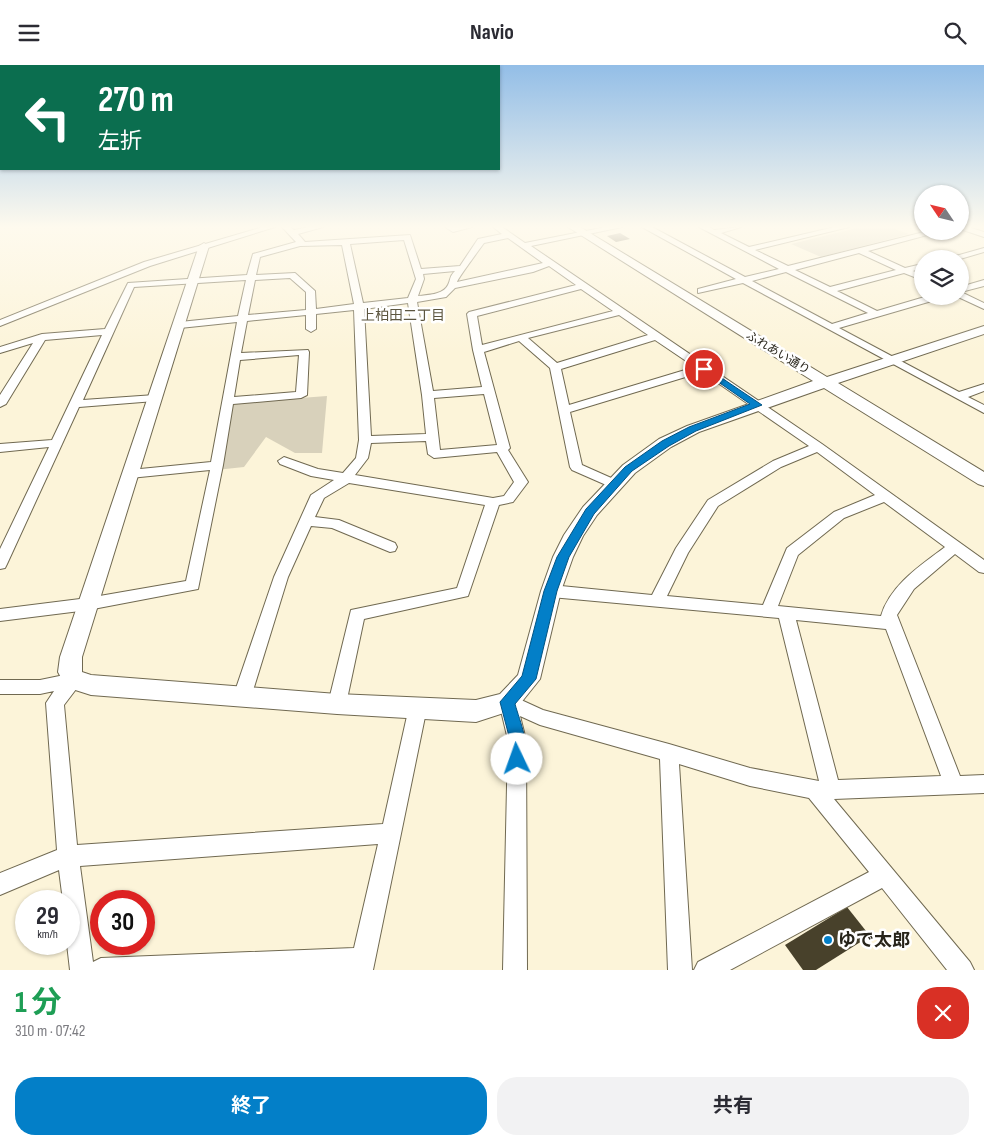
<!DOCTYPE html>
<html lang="ja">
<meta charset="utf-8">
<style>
:root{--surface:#fff;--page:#f2f2f3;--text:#2b2b33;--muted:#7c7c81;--accent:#037fc8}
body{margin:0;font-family:"Sofia Sans Condensed","Noto Sans JP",sans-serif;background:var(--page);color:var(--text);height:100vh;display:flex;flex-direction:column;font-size:19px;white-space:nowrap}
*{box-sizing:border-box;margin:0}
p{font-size:16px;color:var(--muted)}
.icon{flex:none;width:28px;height:28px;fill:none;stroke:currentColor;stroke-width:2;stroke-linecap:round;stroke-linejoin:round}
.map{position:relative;height:905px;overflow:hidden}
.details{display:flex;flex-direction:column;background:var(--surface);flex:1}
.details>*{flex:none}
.banner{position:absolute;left:0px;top:0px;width:500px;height:105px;box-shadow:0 1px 4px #0004;background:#0b6e4f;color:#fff;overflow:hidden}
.needle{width:32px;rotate:305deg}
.fabs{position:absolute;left:914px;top:120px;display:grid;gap:10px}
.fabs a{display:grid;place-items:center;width:55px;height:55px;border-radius:50%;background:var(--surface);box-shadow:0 1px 4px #0004;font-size:25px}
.speed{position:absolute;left:15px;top:825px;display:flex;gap:10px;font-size:25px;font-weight:700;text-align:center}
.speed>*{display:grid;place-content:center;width:65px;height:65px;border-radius:50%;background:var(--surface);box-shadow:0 1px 4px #0004;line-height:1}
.speed small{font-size:12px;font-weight:400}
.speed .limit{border:8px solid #d22;background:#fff;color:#111}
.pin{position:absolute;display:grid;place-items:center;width:42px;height:42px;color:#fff;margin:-21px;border:2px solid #fff;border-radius:50%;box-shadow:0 1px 5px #0007}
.me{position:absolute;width:55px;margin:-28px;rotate:357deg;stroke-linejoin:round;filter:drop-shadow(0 0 4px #0008)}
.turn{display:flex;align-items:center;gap:18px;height:105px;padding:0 15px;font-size:22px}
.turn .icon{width:65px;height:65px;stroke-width:2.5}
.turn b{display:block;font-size:35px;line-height:42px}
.round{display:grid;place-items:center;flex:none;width:52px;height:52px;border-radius:20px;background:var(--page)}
.overview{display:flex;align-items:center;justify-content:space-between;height:85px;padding:0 15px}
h1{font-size:30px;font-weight:700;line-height:38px;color:#1e9e55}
.button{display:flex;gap:10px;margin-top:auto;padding:10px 15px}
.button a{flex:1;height:58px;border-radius:20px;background:var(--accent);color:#fff;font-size:20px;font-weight:700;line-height:58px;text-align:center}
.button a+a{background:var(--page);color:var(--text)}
header{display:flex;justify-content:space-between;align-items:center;height:65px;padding:0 15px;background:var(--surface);font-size:22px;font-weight:700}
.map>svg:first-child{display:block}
.green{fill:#d8d1bb}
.building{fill:#48412b}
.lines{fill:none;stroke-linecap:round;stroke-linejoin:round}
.street-casing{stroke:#706951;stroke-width:2}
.secondary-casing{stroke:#706951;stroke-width:2}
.street{fill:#fff;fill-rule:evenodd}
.secondary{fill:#fff;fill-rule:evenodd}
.route{fill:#037fc8;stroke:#025382}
.poi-dot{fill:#037fc8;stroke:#fff;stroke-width:2}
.labels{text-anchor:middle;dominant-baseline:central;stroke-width:5;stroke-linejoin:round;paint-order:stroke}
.far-street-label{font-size:12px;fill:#27241a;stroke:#fff}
.far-neighbourhood-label{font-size:14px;fill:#5d563f;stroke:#fff}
.near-poi-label{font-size:18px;font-weight:bold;fill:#27241a;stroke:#fff;text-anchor:start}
</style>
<header><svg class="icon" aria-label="menu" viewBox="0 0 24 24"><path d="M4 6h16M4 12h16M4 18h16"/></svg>Navio<svg class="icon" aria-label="search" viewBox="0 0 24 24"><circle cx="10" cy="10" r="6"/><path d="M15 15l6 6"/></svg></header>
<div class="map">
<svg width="984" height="905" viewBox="0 0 984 905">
<rect width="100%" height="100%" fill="#fcf4d9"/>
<g class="green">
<polygon points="861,162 890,162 909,169 821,192 791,179"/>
<polygon points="327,331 322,388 295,388 266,372 244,402 216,405 228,342 235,338"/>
</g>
<g class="building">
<polygon points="620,168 630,174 616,177 607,171"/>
<polygon points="847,842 870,871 816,905 803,905 785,880"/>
</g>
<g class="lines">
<g class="street-casing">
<g id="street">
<polygon points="263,162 275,162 150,201 0,261 0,255 144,197"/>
<path d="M 282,162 L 290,162 L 294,165 L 309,162 L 323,162 L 298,169 L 305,177 L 410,170 L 421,204 L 460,201 L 478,174 L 502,169 L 493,162 L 502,162 L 525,178 L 606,162 L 622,162 L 531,181 L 822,379 L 984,495 L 984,508 L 979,507 L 955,489 L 914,524 L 897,550 L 960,711 L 984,710 L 984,728 L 834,734 L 970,897 L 974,905 L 947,905 L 882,823 L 730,905 L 694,905 L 698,897 L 869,807 L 809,733 L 750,721 L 679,699 L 692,905 L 668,905 L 660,694 L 540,660 L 520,651 L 526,675 L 527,905 L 503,905 L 508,675 L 499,637 L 502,632 L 508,629 L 543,645 L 669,679 L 750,703 L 819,716 L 779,553 L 551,532 L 546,530 L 543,526 L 546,522 L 551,520 L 652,530 L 676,483 L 708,435 L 773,396 L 809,381 L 702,307 L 570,347 L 582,400 L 618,416 L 620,419 L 613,423 L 572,405 L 570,402 L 550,303 L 519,276 L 484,287 L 510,383 L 508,385 L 528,417 L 513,437 L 499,440 L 468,531 L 364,554 L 346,639 L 343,644 L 337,647 L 331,644 L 328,639 L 351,545 L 457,523 L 485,440 L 349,418 L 324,433 L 315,452 L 339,455 L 395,478 L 397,482 L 395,486 L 390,487 L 332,463 L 311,461 L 288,512 L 251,632 L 248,637 L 242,639 L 236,637 L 233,632 L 274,512 L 311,430 L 334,415 L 311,411 L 280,399 L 278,396 L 284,392 L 318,404 L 343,408 L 356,393 L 359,375 L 354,245 L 316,249 L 316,264 L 311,267 L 306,264 L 306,250 L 247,256 L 241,288 L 308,285 L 309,287 L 307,330 L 301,333 L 233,339 L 223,400 L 198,524 L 88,545 L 0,556 L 0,544 L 88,533 L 186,516 L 210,405 L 130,413 L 124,409 L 130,405 L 211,397 L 237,257 L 180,263 L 175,260 L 180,257 L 238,251 L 246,215 L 134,222 L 83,335 L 155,330 L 161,333 L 155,336 L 79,342 L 7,499 L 5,503 L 0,504 L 0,484 L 49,382 L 0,387 L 0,379 L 52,375 L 102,270 L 45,275 L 6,339 L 0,342 L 0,330 L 33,278 L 0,288 L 0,282 L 42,269 L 105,264 L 128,218 L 247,210 L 253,189 L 296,177 ZM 508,173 L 543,198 L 457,217 C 458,213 479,185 484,178 ZM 404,175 L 416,214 L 408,233 L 363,238 L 350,179 ZM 342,180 L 354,239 L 316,244 L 315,226 L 295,208 L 256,210 L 260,192 L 300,181 ZM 549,201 L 576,220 L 469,247 L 467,249 L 473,285 L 482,322 L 433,326 L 417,237 L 446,232 L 455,223 L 533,207 ZM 455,206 C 449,212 451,214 448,220 C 443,230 427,230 418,231 L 424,214 L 423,209 ZM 290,213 L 306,227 L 306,245 L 248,250 L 255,215 ZM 581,224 L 613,246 L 482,280 L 477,251 ZM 408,238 L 422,330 L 426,369 L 371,371 L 364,244 ZM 619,250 L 648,270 L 557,298 L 528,273 ZM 655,275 L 695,302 L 569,340 L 561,304 ZM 299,290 L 296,327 L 234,332 L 240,295 ZM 484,329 L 497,380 L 440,385 L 434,333 ZM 426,376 L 428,389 L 434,393 L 497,387 L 514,417 L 504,431 L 493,433 L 355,410 L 368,393 L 371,378 ZM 817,387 L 875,430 L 834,447 L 787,483 L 763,540 L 667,531 L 688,488 L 718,441 L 781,402 ZM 884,437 L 945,482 C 921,500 890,520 881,551 L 778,541 L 798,490 L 844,453 ZM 796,555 L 886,564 L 941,711 L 838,715 Z"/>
<polygon points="445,162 472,162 453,167"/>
<path d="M 642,162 L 652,162 L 745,212 L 779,204 L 699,162 L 709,162 L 714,165 L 741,162 L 721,168 L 749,182 L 835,162 L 849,162 L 755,185 L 788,201 L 928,166 L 942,166 L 868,186 L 905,203 L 922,199 L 922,203 L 913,206 L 922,210 L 922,215 L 904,208 L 837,226 L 877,246 L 928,231 L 943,231 L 942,233 L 839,263 L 959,327 L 984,319 L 984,326 L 968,332 L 984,340 L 984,348 L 743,218 L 698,228 L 698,224 L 736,214 ZM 859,188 L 896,205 L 830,222 L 795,205 ZM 786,207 L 868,248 L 832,259 L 752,216 Z"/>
<polygon points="960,162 968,162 984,167 984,172 960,164"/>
<polygon points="984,183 984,187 960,194 945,194"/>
<polygon points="984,215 984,221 961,227 984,238 984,244 956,231 960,231 960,222"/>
<path d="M 74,608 L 80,610 L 83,615 L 64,640 L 77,780 L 383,759 L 409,642 L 412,637 L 418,634 L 424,637 L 427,642 L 373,905 L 70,905 L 67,879 L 69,836 L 63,836 L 59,805 L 0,830 L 0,808 L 57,785 L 46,638 L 54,626 L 40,629 L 0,629 L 0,615 L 40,615 ZM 378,779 L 354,883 L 101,893 L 93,897 L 80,801 Z"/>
</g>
</g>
<g class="secondary-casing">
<polygon id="secondary" points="568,162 580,162 827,312 984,261 984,269 838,318 984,407 984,421 978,419 824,323 699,367 671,382 635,408 597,450 583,471 573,492 561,526 540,614 516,644 476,657 337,649 91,630 66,622 58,607 60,592 199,181 204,178 209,181 82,592 82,607 91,610 337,629 476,635 500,629 518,610 541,526 553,492 564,470 583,442 623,400 659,374 687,361 813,316"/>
</g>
<use href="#street" class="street"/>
<use href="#secondary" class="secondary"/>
</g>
<linearGradient id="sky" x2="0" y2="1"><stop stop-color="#93bee7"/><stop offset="0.56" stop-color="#fefaee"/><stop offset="1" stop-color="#fefaee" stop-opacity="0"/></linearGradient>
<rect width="984" height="289" fill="url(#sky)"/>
<path class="route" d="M 704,301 L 762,340 L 696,366 L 669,381 L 632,406 L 594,449 L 569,492 L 557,526 L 536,614 L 515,639 C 520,657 531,681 523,699 L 517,702 L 511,699 L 509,694 L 510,675 L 500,637 L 522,611 L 544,526 L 557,492 L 586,444 L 625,402 L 662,376 L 689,362 L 750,339 L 701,305 L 701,302 Z"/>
<circle class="poi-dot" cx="828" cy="875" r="5"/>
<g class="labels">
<g class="far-street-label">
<text transform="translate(778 288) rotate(31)">ふれあい通り</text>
</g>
<g class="far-neighbourhood-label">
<text x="403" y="250">上柏田二丁目</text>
</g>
<g class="near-poi-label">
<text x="838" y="875">ゆで太郎</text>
</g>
</g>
</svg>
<div class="fabs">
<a><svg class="needle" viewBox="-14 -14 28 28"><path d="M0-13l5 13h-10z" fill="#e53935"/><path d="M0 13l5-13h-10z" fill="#7c7c81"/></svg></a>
<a><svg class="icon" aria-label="layers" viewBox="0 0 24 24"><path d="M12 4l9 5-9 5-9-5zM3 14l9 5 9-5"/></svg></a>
</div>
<div class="speed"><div>29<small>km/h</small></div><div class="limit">30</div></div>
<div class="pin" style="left:704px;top:304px;background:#d93025"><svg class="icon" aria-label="arrive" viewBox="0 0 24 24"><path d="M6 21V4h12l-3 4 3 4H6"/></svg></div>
<svg class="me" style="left:517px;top:694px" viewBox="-20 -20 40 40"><circle r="19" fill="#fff"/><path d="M0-13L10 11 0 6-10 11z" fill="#037fc8"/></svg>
<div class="banner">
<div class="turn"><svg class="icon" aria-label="left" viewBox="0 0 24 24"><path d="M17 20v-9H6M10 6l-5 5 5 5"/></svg><div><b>270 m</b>左折</div></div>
</div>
</div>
<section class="details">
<div class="overview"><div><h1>1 分</h1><p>310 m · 07:42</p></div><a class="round" style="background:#d93025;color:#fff"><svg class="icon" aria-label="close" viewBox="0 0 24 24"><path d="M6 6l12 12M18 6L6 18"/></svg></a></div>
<div class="button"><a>終了</a><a>共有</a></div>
</section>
